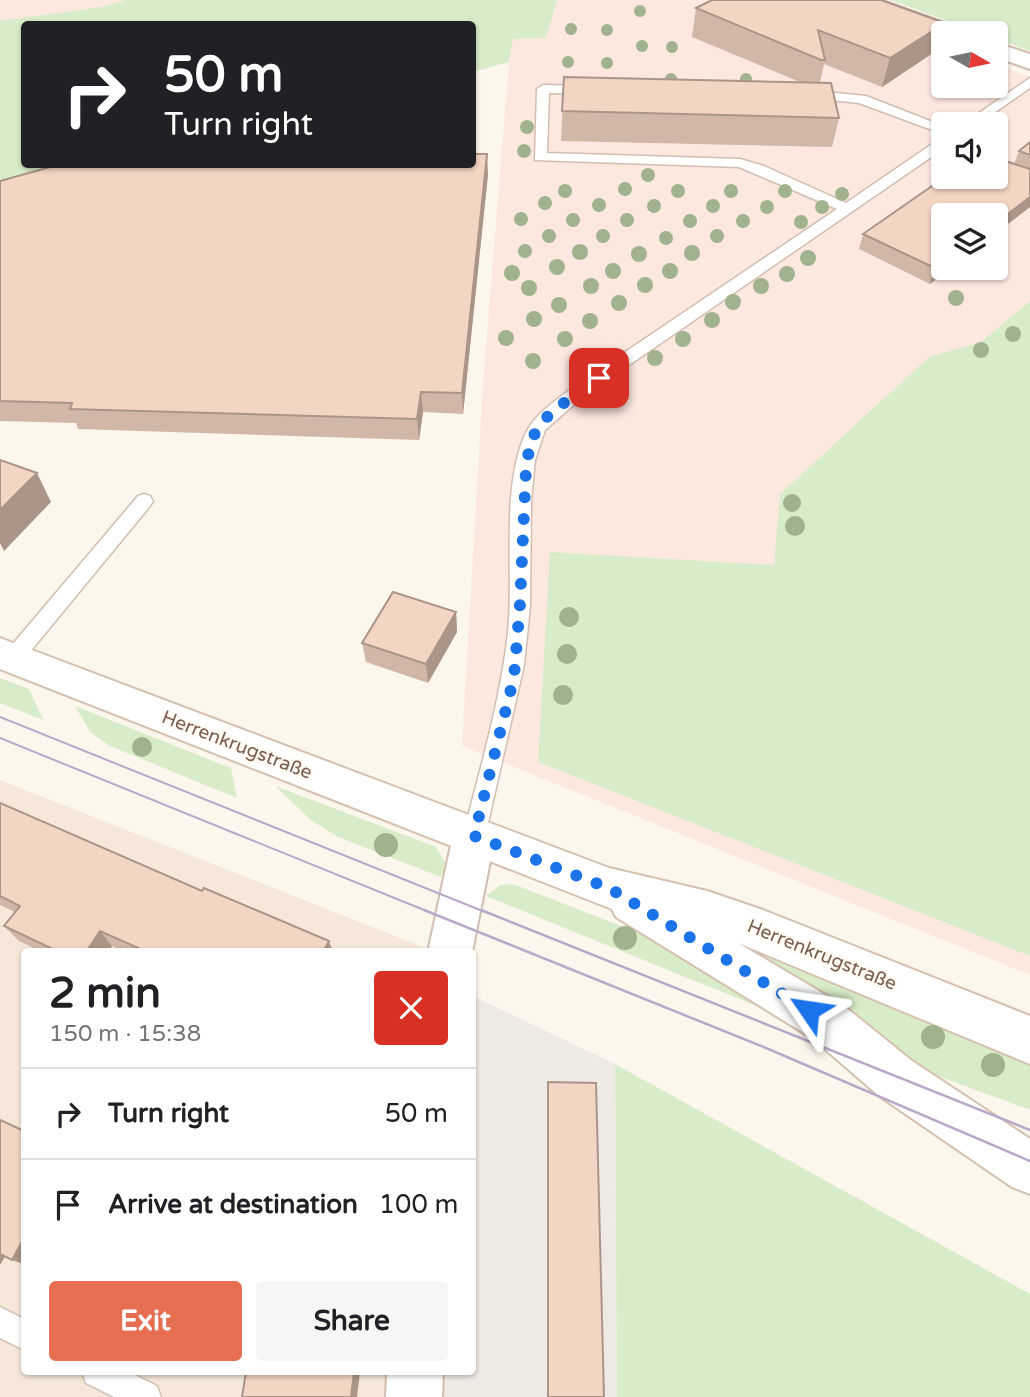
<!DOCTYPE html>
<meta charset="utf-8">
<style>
:root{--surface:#fff;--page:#f6f6f6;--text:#202124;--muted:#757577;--line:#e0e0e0;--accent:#e76f51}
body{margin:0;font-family:"Varela Round",sans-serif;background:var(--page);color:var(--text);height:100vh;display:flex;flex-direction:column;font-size:26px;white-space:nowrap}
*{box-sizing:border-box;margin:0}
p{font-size:23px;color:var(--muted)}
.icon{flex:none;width:38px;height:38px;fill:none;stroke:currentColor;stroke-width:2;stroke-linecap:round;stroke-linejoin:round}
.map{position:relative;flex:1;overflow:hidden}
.panel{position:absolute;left:21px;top:948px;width:455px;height:427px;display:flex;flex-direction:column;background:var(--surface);border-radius:7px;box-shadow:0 2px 5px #0004}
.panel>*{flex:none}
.hud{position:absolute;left:21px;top:21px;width:455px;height:147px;border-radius:7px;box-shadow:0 2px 5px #0004;background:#202124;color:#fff;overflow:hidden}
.needle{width:46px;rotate:99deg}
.buttons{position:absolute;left:931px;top:21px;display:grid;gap:14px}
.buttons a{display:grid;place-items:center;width:77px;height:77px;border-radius:7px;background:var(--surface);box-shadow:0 2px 5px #0004;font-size:35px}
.pin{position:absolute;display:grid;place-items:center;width:60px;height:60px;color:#fff;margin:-30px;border-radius:14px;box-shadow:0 4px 10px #0006}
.me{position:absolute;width:77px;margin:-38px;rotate:302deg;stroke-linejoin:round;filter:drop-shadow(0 0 5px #0008)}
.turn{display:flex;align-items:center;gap:24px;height:147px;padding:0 28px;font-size:32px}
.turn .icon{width:91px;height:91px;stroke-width:2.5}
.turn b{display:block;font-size:49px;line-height:60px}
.round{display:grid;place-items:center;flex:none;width:74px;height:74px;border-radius:7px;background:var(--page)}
.overview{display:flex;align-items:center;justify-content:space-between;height:119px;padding:0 28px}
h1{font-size:42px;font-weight:800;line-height:52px}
.primary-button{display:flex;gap:14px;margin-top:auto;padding:14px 28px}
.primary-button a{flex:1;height:80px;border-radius:7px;background:var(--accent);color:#fff;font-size:28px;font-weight:800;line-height:80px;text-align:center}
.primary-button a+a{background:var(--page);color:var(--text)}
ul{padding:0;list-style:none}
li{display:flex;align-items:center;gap:21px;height:91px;padding:0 28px;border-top:2px solid var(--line)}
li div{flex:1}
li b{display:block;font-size:26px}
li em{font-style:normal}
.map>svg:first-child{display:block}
.residential{fill:#f5e8da}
.commercial{fill:#fde8e0;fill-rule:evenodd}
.industrial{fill:#efe9e4}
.green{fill:#d8ecc9}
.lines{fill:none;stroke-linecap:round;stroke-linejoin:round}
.lane-casing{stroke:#d1beb0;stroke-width:3}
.street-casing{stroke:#d1beb0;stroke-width:4}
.secondary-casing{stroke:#d6c0b0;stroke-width:4}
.lane{fill:#fff;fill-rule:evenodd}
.street{fill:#fff;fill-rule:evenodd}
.secondary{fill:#fff;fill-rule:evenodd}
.tram-far1{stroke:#b9a8c9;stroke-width:2}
.tram{stroke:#b9a8c9;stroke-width:2.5}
.tree{fill:#a0b28e}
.wall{fill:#d1b7a8}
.shaded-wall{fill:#aa9588}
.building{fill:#f3d5c3;stroke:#aa9588;stroke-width:2}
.route{stroke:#1a73e8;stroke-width:12;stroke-dasharray:0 21.6}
.labels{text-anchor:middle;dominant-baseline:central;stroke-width:5;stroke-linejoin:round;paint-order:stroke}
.street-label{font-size:19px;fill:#7a5c4d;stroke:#fffaf3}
</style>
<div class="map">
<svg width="1030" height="1397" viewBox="0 0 1030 1397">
<rect width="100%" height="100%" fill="#fdf6ec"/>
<polygon class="residential" points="0,780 428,949 427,952 24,952 24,1372 389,1372 386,1397 0,1397"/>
<g class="commercial">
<polygon points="0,0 143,0 0,26"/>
<path d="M 557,0 L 820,0 L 943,45 L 943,86 L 996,86 L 996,64 L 1030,77 L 1030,975 L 462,746 L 483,384 L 509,62 L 513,39 L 546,38 ZM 943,124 L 996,124 L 996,177 L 943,177 ZM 943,215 L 996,215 L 996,268 L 943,268 Z"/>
</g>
<polygon class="industrial" points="473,996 615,1064 617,1397 441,1397 442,1372 472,1372"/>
<g class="green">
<polygon points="126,0 557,0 546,38 513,39 509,62 473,72 472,24 24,24 24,164 141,165 0,204 0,21 101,7"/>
<polygon points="890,0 1030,0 1030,51 996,39 996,33 981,33"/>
<polygon points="1030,301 1030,956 538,762 550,552 774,565 780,494 929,357 981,342"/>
<polygon points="0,678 29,689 43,720 0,703"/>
<polygon points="75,706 231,768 237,798 110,746 90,732"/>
<polygon points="275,786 436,847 446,864 441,877 338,837 312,821"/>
<polygon points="513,884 652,938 769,1011 486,896 500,885"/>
<polygon points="742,939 1030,1061 1030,1110 919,1069 739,950"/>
<polygon points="615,1064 1030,1294 1030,1397 617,1397"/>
</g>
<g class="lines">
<g class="lane-casing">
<g id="lane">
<polygon points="1030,78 1030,88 978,124 963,124"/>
<path d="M 543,85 L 592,86 L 598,90 L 592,94 L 549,93 L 547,153 L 740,159 L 764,166 L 846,203 L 938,140 L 943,139 L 943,149 L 584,396 L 545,430 L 535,460 L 531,501 L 530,606 L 524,665 L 485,836 L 482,843 L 474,846 L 466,843 L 463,836 C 480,769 500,702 508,633 C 514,573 501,492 524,437 C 533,415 554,402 572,388 L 837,209 L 739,167 L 535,160 L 537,89 Z"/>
<polygon points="806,90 866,96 943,126 943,134 859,103 802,97 802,91"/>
<polygon points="144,494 150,496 153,501 150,506 20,664 6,664 3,658 6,652 138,496"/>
<polygon points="0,1307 24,1319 24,1350 0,1338"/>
<polygon points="82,1372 129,1372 157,1386 161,1397 114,1397 86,1383"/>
</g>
</g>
<g class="street-casing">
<g id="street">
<polygon points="850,0 880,0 958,28 961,33 943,33 942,38 853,4"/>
<polygon points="996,43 1030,54 1030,69 996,57"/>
<polygon points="474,817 489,823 495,836 472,952 428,952 453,836 459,823"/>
<polygon points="387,1372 443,1372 442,1397 386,1397"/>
</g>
</g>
<g class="secondary-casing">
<polygon id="secondary" points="0,638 609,868 707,891 763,910 1030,1016 1030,1064 738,943 844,1006 912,1061 1030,1139 1030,1194 1012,1187 878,1095 812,1038 616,917 612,909 0,669"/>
</g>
<use href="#lane" class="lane"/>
<use href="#street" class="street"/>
<use href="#secondary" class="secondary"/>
<g class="tram-far1">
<polyline points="0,717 485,912"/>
<polyline points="0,738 429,912"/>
</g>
<g class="tram">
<polyline points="424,910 766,1048 1030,1161"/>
<polyline points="481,910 1030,1130"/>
</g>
</g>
<g class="tree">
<circle cx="640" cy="11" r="6"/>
<circle cx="571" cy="29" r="6"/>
<circle cx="607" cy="30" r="6"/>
<circle cx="642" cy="46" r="6"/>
<circle cx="672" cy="47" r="6"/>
<circle cx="568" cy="62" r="6"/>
<circle cx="607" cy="63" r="6"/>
<circle cx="671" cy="79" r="6"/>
<circle cx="746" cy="79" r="6"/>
<circle cx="527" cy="127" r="7"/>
<circle cx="524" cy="151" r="7"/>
<circle cx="648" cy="175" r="7"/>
<circle cx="625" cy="189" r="7"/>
<circle cx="565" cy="191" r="7"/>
<circle cx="678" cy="191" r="7"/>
<circle cx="731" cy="191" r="7"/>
<circle cx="785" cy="191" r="7"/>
<circle cx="842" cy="194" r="7"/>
<circle cx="545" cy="203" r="7"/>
<circle cx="599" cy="205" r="7"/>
<circle cx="654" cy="206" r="7"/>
<circle cx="713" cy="206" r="7"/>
<circle cx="767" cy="207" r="7"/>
<circle cx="822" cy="207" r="7"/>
<circle cx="521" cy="219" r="7"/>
<circle cx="573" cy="220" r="7"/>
<circle cx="627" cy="220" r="7"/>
<circle cx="690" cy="221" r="7"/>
<circle cx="743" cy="221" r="7"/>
<circle cx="801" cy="222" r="7"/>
<circle cx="549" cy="236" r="7"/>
<circle cx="603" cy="236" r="7"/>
<circle cx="717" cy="236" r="7"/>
<circle cx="666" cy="238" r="7"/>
<circle cx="525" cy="251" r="7"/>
<circle cx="580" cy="252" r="8"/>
<circle cx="692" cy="253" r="8"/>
<circle cx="639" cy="254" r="8"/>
<circle cx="808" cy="258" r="8"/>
<circle cx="557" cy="267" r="8"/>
<circle cx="613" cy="271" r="8"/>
<circle cx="670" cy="271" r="8"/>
<circle cx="512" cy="273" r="8"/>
<circle cx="787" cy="274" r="8"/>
<circle cx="645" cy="285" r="8"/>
<circle cx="591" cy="286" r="8"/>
<circle cx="761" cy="286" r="8"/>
<circle cx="529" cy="288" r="8"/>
<circle cx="956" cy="298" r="8"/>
<circle cx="733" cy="302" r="8"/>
<circle cx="619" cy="303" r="8"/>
<circle cx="559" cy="305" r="8"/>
<circle cx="534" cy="319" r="8"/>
<circle cx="712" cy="320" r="8"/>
<circle cx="590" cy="321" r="8"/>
<circle cx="1013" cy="334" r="8"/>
<circle cx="506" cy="338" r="8"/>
<circle cx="565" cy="339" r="8"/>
<circle cx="683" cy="339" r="8"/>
<circle cx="981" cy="350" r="8"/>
<circle cx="655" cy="358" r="8"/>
<circle cx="533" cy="361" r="8"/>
<circle cx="792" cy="503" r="9"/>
<circle cx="795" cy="526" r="10"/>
<circle cx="569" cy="617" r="10"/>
<circle cx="567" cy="654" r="10"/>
<circle cx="563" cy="695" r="10"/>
<circle cx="142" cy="747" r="10"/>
<circle cx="386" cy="845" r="12"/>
<circle cx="625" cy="938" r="12"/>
<circle cx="933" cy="1037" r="12"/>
<circle cx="993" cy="1065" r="12"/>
</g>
<g class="wall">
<polygon points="696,8 945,23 936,51 882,87 824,64 820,83 839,118 832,147 561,141 564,77 800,82 692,37"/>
<polygon points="1030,142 1030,207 996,233 996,215 943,268 951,268 930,284 859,249 863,234 1014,164 1019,151"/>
<polygon points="488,174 463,414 423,412 419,440 78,429 76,423 0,421 0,181"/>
<polygon points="456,612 457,632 428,683 366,662 362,643"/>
<polygon points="0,803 333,952 125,952 112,946 108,952 42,952 19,941 4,926 15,912 0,905"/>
<polygon points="548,1082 604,1397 548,1397"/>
</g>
<g class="shaded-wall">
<polygon points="945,23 936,51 882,87 890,58"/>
<polygon points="487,154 488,174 463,414 462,393"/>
<polygon points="1030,197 1030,207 996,233 996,223"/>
<polygon points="943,262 943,268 951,268 930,284 935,268"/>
<polygon points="421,392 423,412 419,440 417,419"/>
<polygon points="37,473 51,502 4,551 0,543 0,510"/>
<polygon points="456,612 457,632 428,683 426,664"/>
<polygon points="100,931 112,946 108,952 86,952"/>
<polygon points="329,941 333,952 323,952"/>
<polygon points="24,1238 24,1264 12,1260"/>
<polygon points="0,1253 6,1255 0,1265"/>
<polygon points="354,1372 360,1372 357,1397 351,1397"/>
</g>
<g class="building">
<polygon points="712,0 881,0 945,23 890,58 818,30 825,60 821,60 696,8"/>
<polygon points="564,77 831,83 839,118 562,111"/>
<polygon points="1030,142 1030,155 1019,151"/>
<polygon points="472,154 487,154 462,393 421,392 417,419 70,409 72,403 0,401 0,181 61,164 472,164"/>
<polygon points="996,158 1030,169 1030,197 996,223 996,215 943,215 943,262 935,268 863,234 945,177 996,177"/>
<polygon points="0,460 37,473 0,510"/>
<polygon points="393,592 456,612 426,664 362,643"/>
<polygon points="0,803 202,891 204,888 329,941 323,952 147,952 100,931 86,952 59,952 4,926 20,906 0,896"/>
<polygon points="548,1082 596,1083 604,1397 548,1397"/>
<polygon points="0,1120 24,1131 24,1238 12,1260 0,1254"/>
<polygon points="246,1372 354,1372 351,1397 242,1397"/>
</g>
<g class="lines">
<polyline class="route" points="599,378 550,413 531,439 526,468 520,604 514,677 474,836 609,888 809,1010"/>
</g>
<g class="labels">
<g class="street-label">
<text transform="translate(237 745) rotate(21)">Herrenkrugstraße</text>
<text transform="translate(822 955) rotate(22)">Herrenkrugstraße</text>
</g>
</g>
</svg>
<div class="buttons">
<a><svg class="needle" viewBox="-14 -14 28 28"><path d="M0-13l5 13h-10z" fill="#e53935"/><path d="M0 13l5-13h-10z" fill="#757577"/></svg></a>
<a><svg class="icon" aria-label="sound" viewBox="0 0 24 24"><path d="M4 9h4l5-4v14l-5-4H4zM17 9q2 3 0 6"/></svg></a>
<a><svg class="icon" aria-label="layers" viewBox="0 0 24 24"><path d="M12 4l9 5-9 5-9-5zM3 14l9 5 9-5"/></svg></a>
</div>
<div class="pin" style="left:599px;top:378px;background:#d93025"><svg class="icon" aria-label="arrive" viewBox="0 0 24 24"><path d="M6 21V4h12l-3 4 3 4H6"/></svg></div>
<svg class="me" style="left:809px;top:1010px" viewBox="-20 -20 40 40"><path d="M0-17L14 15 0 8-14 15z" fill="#1a73e8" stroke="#fff" stroke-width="4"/></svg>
<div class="hud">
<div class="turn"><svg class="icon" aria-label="right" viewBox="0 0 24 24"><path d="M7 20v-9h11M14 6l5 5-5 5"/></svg><div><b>50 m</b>Turn right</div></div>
</div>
<section class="panel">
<div class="overview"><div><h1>2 min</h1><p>150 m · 15:38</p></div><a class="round" style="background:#d93025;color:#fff"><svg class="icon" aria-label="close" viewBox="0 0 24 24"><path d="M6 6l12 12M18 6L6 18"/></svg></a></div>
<ul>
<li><svg class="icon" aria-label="right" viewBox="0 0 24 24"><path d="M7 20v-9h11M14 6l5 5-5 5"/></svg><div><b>Turn right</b></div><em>50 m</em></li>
<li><svg class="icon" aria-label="arrive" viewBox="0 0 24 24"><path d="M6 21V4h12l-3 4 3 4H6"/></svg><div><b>Arrive at destination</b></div><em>100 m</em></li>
</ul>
<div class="primary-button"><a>Exit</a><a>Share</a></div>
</section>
</div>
